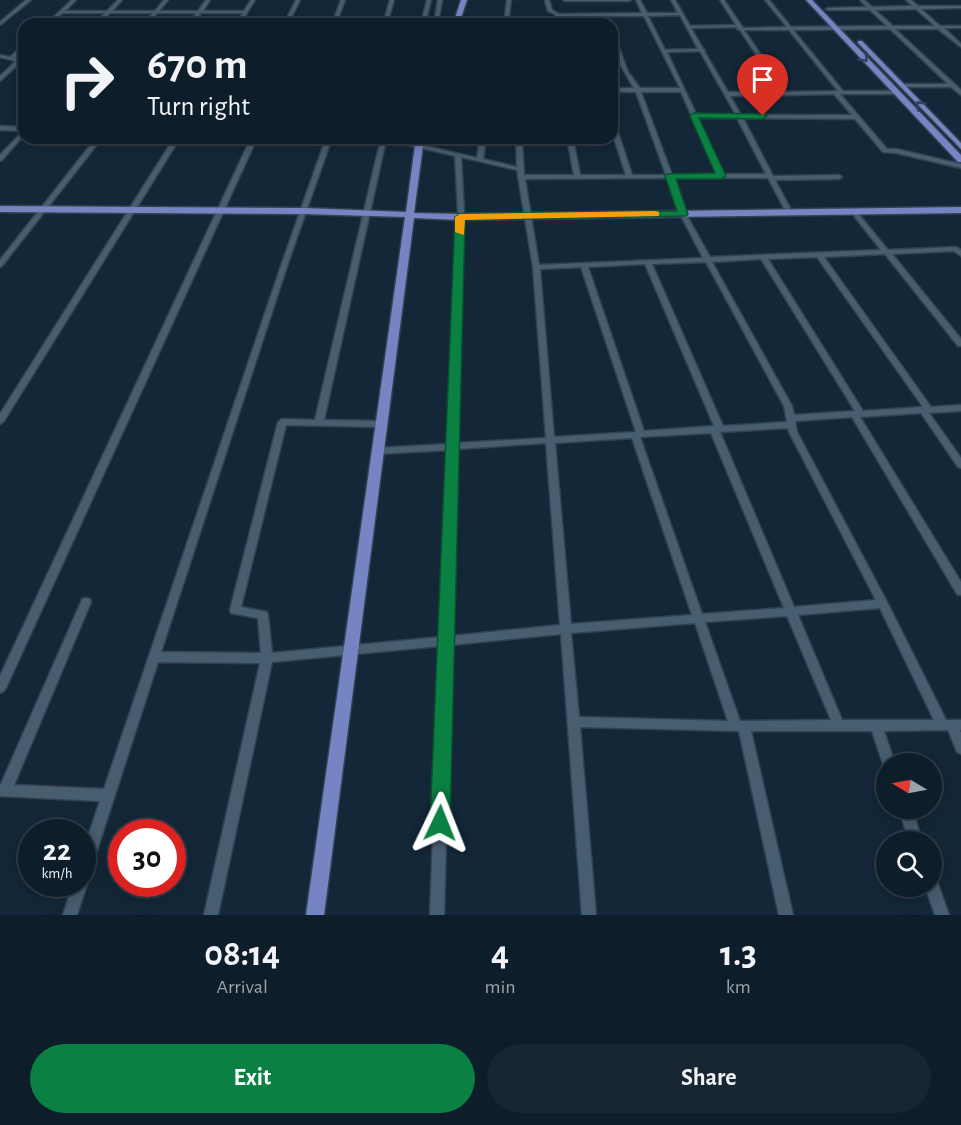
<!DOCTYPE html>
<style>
:root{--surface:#0e1d2a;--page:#172632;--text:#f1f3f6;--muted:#9ba2a8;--line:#2e3b47;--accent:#0b8043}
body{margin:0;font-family:"Alegreya Sans",sans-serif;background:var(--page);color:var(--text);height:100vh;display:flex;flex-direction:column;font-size:22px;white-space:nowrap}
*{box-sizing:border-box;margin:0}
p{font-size:20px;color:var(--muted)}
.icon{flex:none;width:33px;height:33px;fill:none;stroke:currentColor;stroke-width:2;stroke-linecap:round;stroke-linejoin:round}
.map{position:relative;height:915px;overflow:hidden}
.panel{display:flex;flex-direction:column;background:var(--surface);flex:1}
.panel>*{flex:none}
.top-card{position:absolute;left:18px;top:18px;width:600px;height:126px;border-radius:18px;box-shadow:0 3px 15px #0003,0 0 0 2px var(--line);background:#0e1d2a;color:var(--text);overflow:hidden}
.needle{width:39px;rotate:280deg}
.controls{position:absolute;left:876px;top:753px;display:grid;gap:12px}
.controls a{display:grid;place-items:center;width:66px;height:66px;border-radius:50%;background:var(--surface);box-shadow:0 3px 15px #0003,0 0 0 2px var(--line);font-size:30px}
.speed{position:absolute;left:18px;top:819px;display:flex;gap:12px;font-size:30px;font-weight:700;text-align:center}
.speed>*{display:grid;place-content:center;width:78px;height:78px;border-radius:50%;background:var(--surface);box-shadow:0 3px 15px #0003,0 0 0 2px var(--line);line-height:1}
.speed small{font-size:15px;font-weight:400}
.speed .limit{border:9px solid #d22;background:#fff;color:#111}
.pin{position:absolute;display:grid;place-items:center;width:51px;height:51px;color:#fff;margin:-62px -26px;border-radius:50% 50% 50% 0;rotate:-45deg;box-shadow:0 0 6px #0007}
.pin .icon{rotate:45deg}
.me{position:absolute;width:66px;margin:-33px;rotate:2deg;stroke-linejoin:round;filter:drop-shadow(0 0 4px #0008)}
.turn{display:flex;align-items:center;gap:21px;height:126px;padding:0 30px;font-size:27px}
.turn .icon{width:78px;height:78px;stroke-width:2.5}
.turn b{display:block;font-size:42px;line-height:51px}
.eta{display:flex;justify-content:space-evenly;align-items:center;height:102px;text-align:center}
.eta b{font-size:36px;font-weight:700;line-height:42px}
.action{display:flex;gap:12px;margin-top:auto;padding:12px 30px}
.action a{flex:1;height:69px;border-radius:36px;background:var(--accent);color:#fff;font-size:24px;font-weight:700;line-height:69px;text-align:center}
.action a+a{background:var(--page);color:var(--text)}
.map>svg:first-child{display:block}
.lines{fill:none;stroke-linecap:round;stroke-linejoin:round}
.minor-casing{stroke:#334250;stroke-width:3}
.major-casing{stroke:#334250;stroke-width:3}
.minor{fill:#475d70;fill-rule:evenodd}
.major{fill:#7584c2;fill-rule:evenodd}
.oneway{stroke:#2f4262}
.route{fill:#0b8043;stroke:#07532c;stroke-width:1.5}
.slow{fill:#f59e0b}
</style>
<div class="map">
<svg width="961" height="915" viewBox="0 0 961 915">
<rect width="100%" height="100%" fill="#132738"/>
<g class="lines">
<g class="minor-casing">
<g id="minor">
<polygon points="26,0 31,0 0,25 0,22"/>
<polygon points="72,0 76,0 65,11 107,11 118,0 122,0 112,11 155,11 164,0 168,0 159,11 198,11 206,0 210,0 203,11 244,11 251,0 255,0 240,24 236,24 243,13 201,13 193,24 189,24 196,13 157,13 148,24 144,24 153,13 110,13 99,24 95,24 105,13 62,13 51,24 46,24"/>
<polygon points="296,0 300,0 288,24 284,24"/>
<polygon points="341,0 345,0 336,24 332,24"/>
<polygon points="390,0 394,0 387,24 383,24"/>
<polygon points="427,0 431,0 425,24 421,24"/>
<polygon points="438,0 442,0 438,24 434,24"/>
<polygon points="507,0 511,0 508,24 504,24"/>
<path d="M 545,0 L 549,0 L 552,10 L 559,14 L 642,13 L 636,0 L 640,0 L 647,13 L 678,13 L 671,0 L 675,0 L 690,26 L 736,25 L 720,0 L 724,0 L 743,28 L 787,27 L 765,0 L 769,0 L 791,27 L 887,26 L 870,10 L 828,10 L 826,9 L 828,8 L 867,7 L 860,0 L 864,0 L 872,7 L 913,6 L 906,0 L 911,0 L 918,6 L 961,6 L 961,8 L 921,9 L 940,26 L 961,26 L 961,28 L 944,28 L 961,44 L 961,47 L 938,29 L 895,29 L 961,90 L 961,95 L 951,87 L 901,87 L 901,85 L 903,84 L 948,84 L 890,29 L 793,30 L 843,91 L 896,91 L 897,92 L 894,94 L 840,94 L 887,149 L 896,149 L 961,164 L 961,168 L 896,153 L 883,152 L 855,119 L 743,118 L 773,176 L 839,175 L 842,177 L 839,179 L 775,180 L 790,208 L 787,210 L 784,208 L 768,178 L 673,178 L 686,214 L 710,257 L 881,250 L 851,212 L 854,210 L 856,211 L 888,250 L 956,247 L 961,250 L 961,256 L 954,251 L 892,254 L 961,339 L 961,346 L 958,346 L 885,254 L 824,257 L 931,407 L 961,405 L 961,411 L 929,413 L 961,458 L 961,468 L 958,467 L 921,413 L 860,417 L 961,582 L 961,595 L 957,594 L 852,417 L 795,421 L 797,432 L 888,604 L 946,720 L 961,720 L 961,730 L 960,730 L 961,733 L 961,754 L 957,752 L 948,730 L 884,731 L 895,764 L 886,764 L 886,769 L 883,764 L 872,731 L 751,731 L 793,915 L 779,915 L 739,731 L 580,727 L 596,915 L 582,915 L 561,634 L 451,645 L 444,915 L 430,915 L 440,646 L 272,662 L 218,915 L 204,915 L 260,663 L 158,662 L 89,875 L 85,880 L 87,884 L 77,915 L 63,915 L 73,884 L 82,884 L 82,854 L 100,801 L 0,796 L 0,784 L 1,784 L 81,602 L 82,599 L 86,598 L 90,599 L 91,602 L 14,785 L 104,789 L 282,263 L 326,138 L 332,138 L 288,263 L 161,652 L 261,653 L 258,618 L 231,613 L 230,610 L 278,422 L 282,419 L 315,420 L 381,138 L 391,138 L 477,158 L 480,138 L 486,138 L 483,159 L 517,167 L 516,138 L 522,138 L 524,175 L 574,175 L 567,138 L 573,138 L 580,175 L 626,175 L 612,132 L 612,121 L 615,123 L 632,175 L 666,175 L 636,92 L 612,92 L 612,88 L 634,88 C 624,72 612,52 612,33 L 614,34 L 628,72 L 640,88 L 680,88 L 644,16 L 559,16 L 555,24 L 551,24 L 556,15 L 548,11 ZM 916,9 L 935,26 L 893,26 L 875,10 ZM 680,15 L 698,49 L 665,50 L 648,16 ZM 738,27 L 737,29 L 740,30 L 781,92 L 728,92 L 704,51 L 705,50 L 703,49 L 691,28 ZM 744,30 L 789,30 L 838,91 L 786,92 ZM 700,51 L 736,115 L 696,114 L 667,52 ZM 641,92 L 681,92 L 717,174 L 672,175 ZM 834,94 L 852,115 L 741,115 L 730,96 ZM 698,118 L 737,118 L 766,174 L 723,174 ZM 386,140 L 455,156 L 458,212 L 461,214 L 464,212 L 461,157 L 517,170 L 533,267 L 546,438 L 457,443 L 463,217 L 458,216 L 448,444 L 378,448 L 374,451 L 378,454 L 448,450 L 441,637 L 272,653 L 268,615 L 267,612 L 241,607 L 286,425 L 382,427 L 386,424 L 382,421 L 324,420 ZM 667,178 L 680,214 L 703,258 L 539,265 L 525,179 ZM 817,257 L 923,407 L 863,411 L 768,259 ZM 761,259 L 855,411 L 794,415 L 792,406 L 712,262 ZM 706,262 L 784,406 L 787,422 L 723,426 L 652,264 ZM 645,264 L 714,426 L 644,431 L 588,267 ZM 581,267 L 636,432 L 554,437 L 540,269 ZM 788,428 L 789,432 L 876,600 L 794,607 L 720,432 ZM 711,433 L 784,608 L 702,614 L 640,437 ZM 632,438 L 692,615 L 571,624 L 555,443 ZM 546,443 L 560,625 L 452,636 L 457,449 ZM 880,608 L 934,720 L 842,720 L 798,615 ZM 787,616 L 831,720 L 740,721 L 705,622 ZM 695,623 L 728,721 L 579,717 L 571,633 Z"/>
<polygon points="563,0 631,0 629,1 565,1"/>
<polygon points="22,46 24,46 24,50 15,58 24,60 24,62 21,62 0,81 0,76 16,61 0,57 0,55 10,57"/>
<polygon points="0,126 24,127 24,135 2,160 0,161 0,155 23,131 0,130"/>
<polygon points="96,138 102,138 2,266 0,267 0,260"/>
<polygon points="174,138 180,138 4,421 0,424 0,414"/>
<polygon points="251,138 257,138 6,688 4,691 0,693 0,676"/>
<polygon points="899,808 912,808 922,842 909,842"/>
<polygon points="932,879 937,881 949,915 935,915 925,886 932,886"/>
</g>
</g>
<g class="major-casing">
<g id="major">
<polygon points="461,0 467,0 459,24 453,24"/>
<polygon points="806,0 812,0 961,155 961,162 958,162"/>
<polygon points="858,41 862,41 961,143 961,149 858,43"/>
<polygon points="416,138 424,138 414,213 460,214 961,207 961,213 460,220 414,218 324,915 306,915 405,217 304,214 0,212 0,206 304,208 406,212"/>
</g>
</g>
<use href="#minor" class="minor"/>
<use href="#major" class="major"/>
</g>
<defs><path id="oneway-chevron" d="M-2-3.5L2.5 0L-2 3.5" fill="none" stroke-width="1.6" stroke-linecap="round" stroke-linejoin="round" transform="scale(1.5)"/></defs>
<g class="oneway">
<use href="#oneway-chevron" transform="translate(864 58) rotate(48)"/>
<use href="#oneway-chevron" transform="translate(920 105) rotate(-132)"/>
</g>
<polygon class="route" points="694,113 763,114 767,116 763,119 699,118 726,176 721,179 676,179 688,214 686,216 465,220 450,823 447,830 440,833 433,830 430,823 455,217 460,214 677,211 665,176 667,174 715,173 690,116"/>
<polygon class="slow" points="656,211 659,212 659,216 465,220 464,235 455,232 455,217 460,214"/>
</svg>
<div class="controls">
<a><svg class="needle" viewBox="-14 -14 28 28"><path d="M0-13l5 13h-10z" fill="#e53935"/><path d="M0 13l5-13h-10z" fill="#9ba2a8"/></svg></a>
<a><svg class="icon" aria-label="search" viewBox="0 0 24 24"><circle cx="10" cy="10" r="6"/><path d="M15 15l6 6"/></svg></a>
</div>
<div class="speed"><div>22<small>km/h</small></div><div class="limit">30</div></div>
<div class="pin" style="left:763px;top:116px;background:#d93025"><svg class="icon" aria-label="arrive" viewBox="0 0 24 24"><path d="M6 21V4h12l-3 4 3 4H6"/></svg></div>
<svg class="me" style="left:440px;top:823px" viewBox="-20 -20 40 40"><path d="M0-17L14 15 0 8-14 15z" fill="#0b8043" stroke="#fff" stroke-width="4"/></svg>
<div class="top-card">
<div class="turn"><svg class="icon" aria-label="right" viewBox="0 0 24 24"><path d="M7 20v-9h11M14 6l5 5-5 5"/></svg><div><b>670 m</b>Turn right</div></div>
</div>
</div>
<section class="panel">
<div class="eta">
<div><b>08:14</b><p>Arrival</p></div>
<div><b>4</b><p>min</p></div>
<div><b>1.3</b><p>km</p></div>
</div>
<div class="action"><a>Exit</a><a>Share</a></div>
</section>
